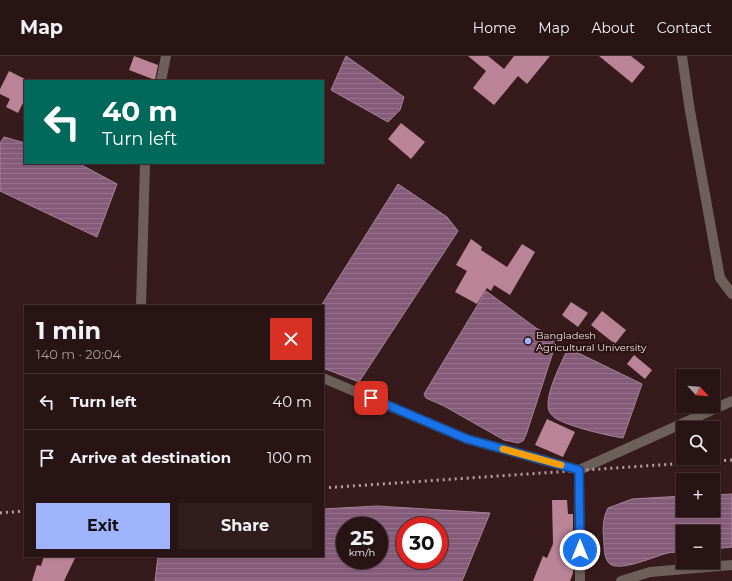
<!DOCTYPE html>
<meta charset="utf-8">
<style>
:root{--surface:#291415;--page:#311d1e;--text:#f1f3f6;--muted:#a59ea0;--line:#453334;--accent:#a0b3fd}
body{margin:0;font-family:Montserrat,sans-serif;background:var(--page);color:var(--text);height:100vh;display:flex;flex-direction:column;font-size:15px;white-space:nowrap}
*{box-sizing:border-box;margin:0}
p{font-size:13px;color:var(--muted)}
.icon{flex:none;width:22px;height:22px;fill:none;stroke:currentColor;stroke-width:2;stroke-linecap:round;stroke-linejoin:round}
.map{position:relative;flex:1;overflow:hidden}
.details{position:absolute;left:24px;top:249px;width:300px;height:252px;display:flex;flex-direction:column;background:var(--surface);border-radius:0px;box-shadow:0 1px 3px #0004,0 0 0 1px var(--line)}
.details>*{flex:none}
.guide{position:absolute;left:24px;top:24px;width:300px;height:84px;border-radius:0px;box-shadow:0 1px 3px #0004,0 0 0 1px var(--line);background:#00695c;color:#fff;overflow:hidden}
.needle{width:26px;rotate:116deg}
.tools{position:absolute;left:676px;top:313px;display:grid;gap:8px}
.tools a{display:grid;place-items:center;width:44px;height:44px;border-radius:0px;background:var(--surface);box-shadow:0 1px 3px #0004,0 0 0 1px var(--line);font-size:20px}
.speed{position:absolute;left:336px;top:461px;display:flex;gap:8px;font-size:20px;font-weight:700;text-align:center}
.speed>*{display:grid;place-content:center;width:52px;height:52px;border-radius:50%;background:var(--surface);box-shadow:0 1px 3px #0004,0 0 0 1px var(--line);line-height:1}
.speed small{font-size:10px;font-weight:400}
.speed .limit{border:6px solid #d22;background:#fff;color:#111}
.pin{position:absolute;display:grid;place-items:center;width:34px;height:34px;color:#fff;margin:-17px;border-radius:8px;box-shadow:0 2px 6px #0006}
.me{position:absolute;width:44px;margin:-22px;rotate:0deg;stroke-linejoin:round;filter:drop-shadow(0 0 3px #0008)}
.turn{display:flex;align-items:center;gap:14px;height:84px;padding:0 12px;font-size:18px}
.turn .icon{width:52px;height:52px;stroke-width:2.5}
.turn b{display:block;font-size:28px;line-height:34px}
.round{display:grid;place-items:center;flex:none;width:42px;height:42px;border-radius:0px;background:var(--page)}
.summary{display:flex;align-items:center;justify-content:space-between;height:68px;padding:0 12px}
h1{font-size:24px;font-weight:700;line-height:30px}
.button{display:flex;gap:8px;margin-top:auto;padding:8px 12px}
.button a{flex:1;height:46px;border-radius:0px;background:var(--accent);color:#111;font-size:16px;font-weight:700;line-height:46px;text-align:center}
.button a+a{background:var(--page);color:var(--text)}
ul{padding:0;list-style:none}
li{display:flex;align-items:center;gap:12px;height:56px;padding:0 12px;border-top:1px solid var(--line)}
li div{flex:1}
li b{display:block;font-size:15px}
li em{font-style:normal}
header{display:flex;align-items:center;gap:24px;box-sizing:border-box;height:56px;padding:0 20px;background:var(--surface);border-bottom:1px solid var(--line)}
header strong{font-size:19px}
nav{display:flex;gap:22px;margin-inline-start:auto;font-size:14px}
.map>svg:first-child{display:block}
.water{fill:url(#water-rules);stroke:#a68298;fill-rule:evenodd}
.building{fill:#bb8496}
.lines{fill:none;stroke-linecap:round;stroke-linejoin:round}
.minor{stroke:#6d5f5a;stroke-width:10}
.rail{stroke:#b59f9f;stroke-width:3;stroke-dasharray:2 4;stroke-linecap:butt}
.route-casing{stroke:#114b97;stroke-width:10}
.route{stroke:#1a73e8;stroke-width:7}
.slow{stroke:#f59e0b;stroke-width:7}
.poi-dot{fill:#a0b3fd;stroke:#2d1213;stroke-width:1.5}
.labels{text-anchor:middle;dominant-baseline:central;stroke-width:4;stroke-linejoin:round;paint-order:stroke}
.poi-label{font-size:10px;fill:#f2dede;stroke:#2d1213;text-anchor:start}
</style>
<header>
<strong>Map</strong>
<nav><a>Home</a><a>Map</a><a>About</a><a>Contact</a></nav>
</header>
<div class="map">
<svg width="732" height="525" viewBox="0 0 732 525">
<defs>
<pattern id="water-rules" width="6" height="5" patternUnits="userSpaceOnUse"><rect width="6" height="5" fill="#855b7a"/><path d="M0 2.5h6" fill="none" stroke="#97728c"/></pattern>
</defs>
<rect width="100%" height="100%" fill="#371b1c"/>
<g class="water">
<polygon points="346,0 404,41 400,54 388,66 331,34"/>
<polygon points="4,81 25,87 25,107 78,107 117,128 97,181 0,135 0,87"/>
<polygon points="398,128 447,161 458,175 359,326 323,312 323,250 321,250"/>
<polygon points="486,235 536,272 553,281 555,290 526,379 523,385 518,387 504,384 444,350 426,342 424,338"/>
<path d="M 568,292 L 642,328 L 623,382 C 605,379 570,371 555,362 C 551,359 548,355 548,349 C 548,332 561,308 568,292 Z"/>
<path d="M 732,438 L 732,491 L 713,493 L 713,476 L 683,476 L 683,496 C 678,496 672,496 668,497 C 655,500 621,516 610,508 C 605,504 604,495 604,488 C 603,475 602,463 608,452 L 632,443 L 683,440 L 683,454 L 713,454 L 713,439 Z"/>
<path d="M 377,450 L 490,457 L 462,525 L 155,525 L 158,500 L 323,500 L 323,453 ZM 345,470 L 379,470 L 379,504 L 345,504 ZM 405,470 L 439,470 L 439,504 L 405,504 Z"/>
</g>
<g class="building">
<polygon points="134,0 158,9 155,24 129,14"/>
<polygon points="468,0 488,0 504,13 514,0 550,0 527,28 518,20 494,49 473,32 486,15"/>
<polygon points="599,0 631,0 645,11 632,27"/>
<polygon points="9,15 25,23 25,43 18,57 6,51 10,43 0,38 0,33"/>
<polygon points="401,67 425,86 411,103 388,83"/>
<polygon points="471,183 482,191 481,194 507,211 522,188 535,196 510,239 494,229 491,235 487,232 477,248 455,236 467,215 456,209"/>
<polygon points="571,246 588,257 578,271 562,259"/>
<polygon points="602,255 626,274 615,288 591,269"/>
<polygon points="634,299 652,314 645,323 627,308"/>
<polygon points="547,363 575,376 563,401 535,389"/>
<polygon points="552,444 567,444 568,458 573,458 573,517 570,525 533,525 543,500 547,502 553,488"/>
<polygon points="44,500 76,500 64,525 32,525 37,509 41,510"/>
</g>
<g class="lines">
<g class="minor">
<polyline points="682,0 690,55 720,222 732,238"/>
<polyline points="161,25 166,0"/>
<polyline points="141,250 145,107"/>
<polyline points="323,322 467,383 579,414"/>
<polyline points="580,525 579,414 732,345"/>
<polyline points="621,525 650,516 732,509"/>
</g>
<g class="rail">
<polyline points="323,432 732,404"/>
<polyline points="0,457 25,455"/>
</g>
</g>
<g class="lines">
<g class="route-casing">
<polyline id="route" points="371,342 467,383 579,414 580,494"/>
</g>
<use href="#route" class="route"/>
<polyline class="slow" points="503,393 561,409"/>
</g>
<circle class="poi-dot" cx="528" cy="285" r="4"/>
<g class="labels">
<g class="poi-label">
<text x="536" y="279">Bangladesh<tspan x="536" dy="12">Agricultural University</tspan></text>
</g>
</g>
</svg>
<div class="tools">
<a><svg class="needle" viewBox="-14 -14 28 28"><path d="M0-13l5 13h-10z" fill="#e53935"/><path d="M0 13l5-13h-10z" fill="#a59ea0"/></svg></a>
<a><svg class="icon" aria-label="search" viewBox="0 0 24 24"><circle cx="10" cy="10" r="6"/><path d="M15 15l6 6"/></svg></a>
<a>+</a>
<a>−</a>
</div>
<div class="speed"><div>25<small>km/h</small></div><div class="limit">30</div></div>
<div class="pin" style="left:371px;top:342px;background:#d93025"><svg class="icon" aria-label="arrive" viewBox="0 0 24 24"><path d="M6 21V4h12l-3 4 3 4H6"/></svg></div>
<svg class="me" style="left:580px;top:494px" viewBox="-20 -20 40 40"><circle r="17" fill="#1a73e8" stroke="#fff" stroke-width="3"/><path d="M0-11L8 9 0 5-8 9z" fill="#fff"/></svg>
<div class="guide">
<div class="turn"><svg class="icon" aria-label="left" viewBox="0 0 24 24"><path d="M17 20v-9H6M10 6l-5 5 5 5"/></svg><div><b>40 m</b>Turn left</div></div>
</div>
<section class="details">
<div class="summary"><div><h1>1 min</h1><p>140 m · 20:04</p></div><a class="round" style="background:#d93025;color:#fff"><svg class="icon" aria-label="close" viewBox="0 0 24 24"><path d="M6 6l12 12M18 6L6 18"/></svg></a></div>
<ul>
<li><svg class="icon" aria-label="left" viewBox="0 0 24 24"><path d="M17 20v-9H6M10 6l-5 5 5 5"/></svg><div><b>Turn left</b></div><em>40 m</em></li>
<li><svg class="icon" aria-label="arrive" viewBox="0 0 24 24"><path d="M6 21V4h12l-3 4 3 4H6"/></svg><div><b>Arrive at destination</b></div><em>100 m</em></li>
</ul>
<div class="button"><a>Exit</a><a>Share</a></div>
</section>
</div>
